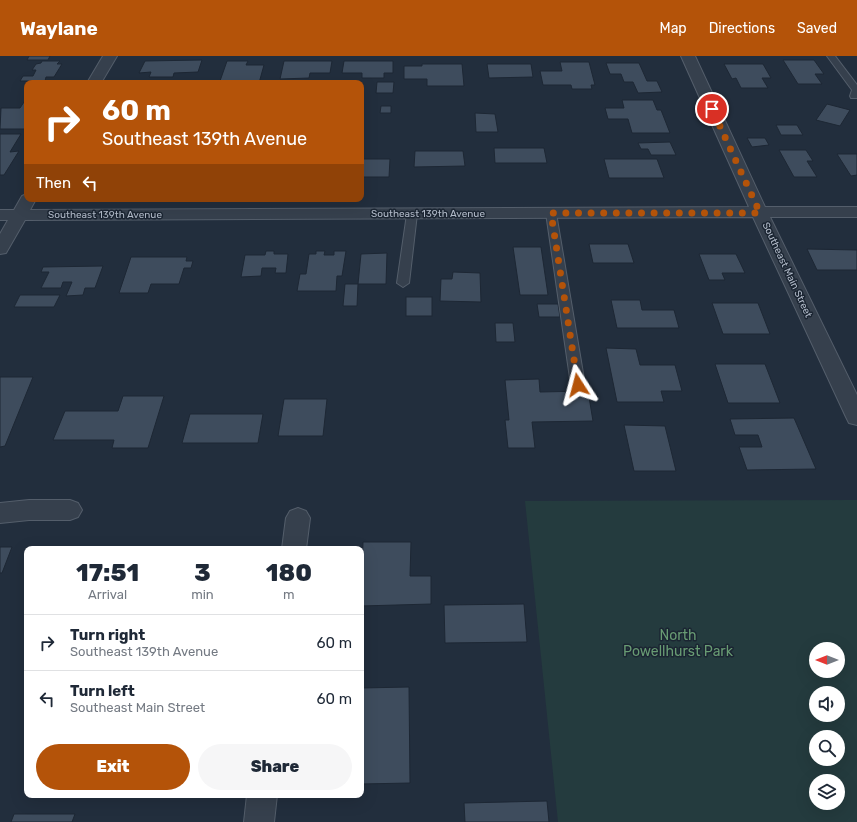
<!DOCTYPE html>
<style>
:root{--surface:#fff;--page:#f6f6f7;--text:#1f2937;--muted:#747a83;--line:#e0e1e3;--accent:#b45309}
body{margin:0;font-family:Rubik,sans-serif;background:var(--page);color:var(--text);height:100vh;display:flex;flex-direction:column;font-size:15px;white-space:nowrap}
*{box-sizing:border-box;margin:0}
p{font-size:13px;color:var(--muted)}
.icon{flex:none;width:22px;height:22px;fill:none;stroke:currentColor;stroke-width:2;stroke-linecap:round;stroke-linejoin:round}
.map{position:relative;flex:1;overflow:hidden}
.side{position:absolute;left:24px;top:490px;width:340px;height:252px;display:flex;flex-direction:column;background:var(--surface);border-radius:8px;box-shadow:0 4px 16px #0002}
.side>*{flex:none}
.hud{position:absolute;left:24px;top:24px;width:340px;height:122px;border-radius:8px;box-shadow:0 4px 16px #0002;background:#b45309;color:#fff;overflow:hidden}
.needle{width:26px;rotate:270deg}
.fabs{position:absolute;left:809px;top:586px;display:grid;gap:8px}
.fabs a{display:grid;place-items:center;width:36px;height:36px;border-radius:50%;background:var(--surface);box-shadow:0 4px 16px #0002;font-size:20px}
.pin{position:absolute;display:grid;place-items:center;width:34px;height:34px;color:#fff;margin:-17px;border:2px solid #fff;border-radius:50%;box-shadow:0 1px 4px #0007}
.me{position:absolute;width:44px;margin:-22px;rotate:351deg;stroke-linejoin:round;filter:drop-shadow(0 0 3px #0008)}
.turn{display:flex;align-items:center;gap:14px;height:84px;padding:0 12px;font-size:18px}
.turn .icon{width:52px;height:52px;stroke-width:2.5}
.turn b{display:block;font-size:28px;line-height:34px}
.then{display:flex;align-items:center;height:38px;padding:0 12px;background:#0003;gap:8px;font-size:15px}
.eta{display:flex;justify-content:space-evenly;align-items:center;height:68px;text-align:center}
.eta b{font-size:24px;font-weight:800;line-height:28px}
.action{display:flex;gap:8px;margin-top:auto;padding:8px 12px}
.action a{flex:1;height:46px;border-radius:24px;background:var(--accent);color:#fff;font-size:16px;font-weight:800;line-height:46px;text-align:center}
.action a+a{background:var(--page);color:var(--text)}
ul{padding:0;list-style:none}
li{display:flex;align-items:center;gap:12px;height:56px;padding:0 12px;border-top:1px solid var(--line)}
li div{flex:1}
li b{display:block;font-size:15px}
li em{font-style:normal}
header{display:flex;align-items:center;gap:24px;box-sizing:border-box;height:56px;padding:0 20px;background:var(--accent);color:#fff}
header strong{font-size:19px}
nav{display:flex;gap:22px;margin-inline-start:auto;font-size:14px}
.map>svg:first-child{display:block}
.green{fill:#243b3e;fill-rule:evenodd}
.building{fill:#3e4c5d;stroke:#1d2734}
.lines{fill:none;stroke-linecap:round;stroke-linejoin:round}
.lane-casing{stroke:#545e6b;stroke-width:2}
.street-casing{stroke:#545e6b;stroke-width:2}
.lane{fill:#36404d;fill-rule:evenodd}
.street{fill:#36404d;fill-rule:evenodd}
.route{stroke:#b45309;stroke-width:7;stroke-dasharray:0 12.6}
.labels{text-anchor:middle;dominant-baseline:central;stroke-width:3;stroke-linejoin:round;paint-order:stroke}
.far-street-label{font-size:10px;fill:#b2bbc9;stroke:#1b2532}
.near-park-label{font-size:14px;fill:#689b73;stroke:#1b2532}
</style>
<header>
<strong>Waylane</strong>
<nav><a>Map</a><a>Directions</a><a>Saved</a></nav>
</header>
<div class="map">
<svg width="857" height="766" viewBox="0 0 857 766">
<rect width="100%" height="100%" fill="#222e3d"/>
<path class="green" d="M 857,444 L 857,766 L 558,766 L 525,445 ZM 816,593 L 838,593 L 838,615 L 816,615 ZM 816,637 L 838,637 L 838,659 L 816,659 ZM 816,681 L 838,681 L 838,703 L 816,703 ZM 816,725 L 838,725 L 838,747 L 816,747 Z"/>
<g class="building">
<polygon points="29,0 50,0 48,4 27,4"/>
<polygon points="202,4 198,16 174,17 173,21 149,21 151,16 139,17 145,5"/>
<polygon points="783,4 814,4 824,18 815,18 822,28 798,28"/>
<polygon points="42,5 60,5 57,8 62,8 54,21 46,21 45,25 20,25 23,20 33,20 36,14 32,14 36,8 41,7"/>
<polygon points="227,5 248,5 246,9 264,9 259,27 220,25"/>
<polygon points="284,5 332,5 330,17 310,17 309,22 280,23"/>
<polygon points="344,5 393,5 393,17 384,17 384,22 362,22 362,17 342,17"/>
<polygon points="560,6 589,6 595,29 591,29 592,33 572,33 571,29 543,29 540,15 562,15"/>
<polygon points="606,7 639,7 647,25 657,25 662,36 638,37 633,26 624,26 621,18 610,18"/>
<polygon points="422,8 462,8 464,30 427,30 427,23 404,23 404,10 422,10"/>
<polygon points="487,8 531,8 533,21 489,22"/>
<polygon points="724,8 763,8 771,22 762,22 768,32 741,32 736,22 732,23"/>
<polygon points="377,26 394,26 393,37 376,37"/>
<polygon points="26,43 27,73 0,73 1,52 20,52"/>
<polygon points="622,44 653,44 657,54 661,54 670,77 632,77 628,63 608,63 605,52 624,52"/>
<polygon points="827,48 850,54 840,70 816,64"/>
<polygon points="381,50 391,50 391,57 380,57"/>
<polygon points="475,57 495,58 498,76 476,76"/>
<polygon points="776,69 797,69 803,79 781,79"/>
<polygon points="0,78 21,78 10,96 19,95 4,119 0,119"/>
<polygon points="747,82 765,82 769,89 752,91"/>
<polygon points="670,86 676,99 651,99 648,93 641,93 638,87"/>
<polygon points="494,92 544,92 547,107 495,107"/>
<polygon points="779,94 806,94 813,105 807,105 817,121 794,121"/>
<polygon points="415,95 463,95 465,110 414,111"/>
<polygon points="837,98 857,98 857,119 851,120"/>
<polygon points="361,103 390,103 389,121 361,121"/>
<polygon points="604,103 657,103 664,122 609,122"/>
<polygon points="589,188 628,188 634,207 593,207"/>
<polygon points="513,191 541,191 548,239 520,239"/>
<polygon points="807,193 857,194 857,214 817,214"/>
<polygon points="266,195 274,195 274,198 288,198 286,217 275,217 276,212 262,212 261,220 241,221 245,199 265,199"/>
<polygon points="316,195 325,195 324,199 334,199 334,195 346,195 342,220 337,220 336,235 297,235 300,218 306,218 309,198 316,198"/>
<polygon points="387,197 386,228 358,228 361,198"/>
<polygon points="699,198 736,198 745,217 722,217 725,224 709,224"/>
<polygon points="131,201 187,201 186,205 193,205 191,212 184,212 179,228 151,228 148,237 119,237"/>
<polygon points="103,210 95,232 85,232 83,239 66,240 72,226 63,226 61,232 41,232 49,216 41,216 43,211"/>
<polygon points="453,216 480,217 481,246 440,245 441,223 452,223"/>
<polygon points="345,228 358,228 357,250 343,250"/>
<polygon points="20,239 60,239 54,251 14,251"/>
<rect x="406" y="241" width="26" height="19"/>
<polygon points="611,244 640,244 642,254 674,254 679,272 617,272"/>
<polygon points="712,247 758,247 770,278 723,278"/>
<polygon points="537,248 558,248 560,261 539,261"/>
<polygon points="495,267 513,267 515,286 496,286"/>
<polygon points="606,292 636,293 640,309 675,309 682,335 661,335 664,346 617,346"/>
<polygon points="715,308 765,308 780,347 728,347"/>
<polygon points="0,321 33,321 5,390 0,391"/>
<polygon points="539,323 540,336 588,335 593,365 532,366 535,392 508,392 505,364 509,364 505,324"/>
<polygon points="123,340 164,340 148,392 112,392 114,384 53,384 65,355 118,355"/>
<polygon points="284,343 327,343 323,380 278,380"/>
<polygon points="190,358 263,358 258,387 182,387"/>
<polygon points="794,362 816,413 747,414 739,391 762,391 758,379 735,379 730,363"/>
<polygon points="624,369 665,370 676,415 634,415"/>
<polygon points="363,486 411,486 410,520 431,520 431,548 361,550"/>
<polygon points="0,491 12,491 2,517 0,517"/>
<polygon points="524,548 527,586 445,587 444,549"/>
<polygon points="409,631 410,727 361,728 361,632"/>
<polygon points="547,745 549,766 465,766 464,747"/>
<polygon points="14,758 75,758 72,766 11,766"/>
</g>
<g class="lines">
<g class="lane-casing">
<g id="lane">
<polygon points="827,0 835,0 857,29 857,42 851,42 850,40 852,34"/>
<polygon points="551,154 556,157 585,329 583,332 573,332 571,329 546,157"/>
<polygon points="412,155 417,158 409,227 403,231 397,227 407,158"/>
</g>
</g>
<g class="street-casing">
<g id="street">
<polygon points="103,0 117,0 101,27 87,27"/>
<polygon points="681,0 695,0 765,151 857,151 857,161 770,161 857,339 857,369 849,367 846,361 753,161 25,164 6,197 0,198 0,178 8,164 0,164 0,154 14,154 22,140 27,138 27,143 36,143 30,154 749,151"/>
<polygon points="29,444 70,444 78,447 82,454 78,461 70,464 29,464 0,467 0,447"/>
<polygon points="298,452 306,455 310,462 306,493 282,493 286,462 290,455"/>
<polygon points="247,739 277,739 274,766 244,766"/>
</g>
</g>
<use href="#lane" class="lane"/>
<use href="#street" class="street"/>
</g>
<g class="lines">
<polyline class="route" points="578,329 551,157 760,157 712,53"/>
</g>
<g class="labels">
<g class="far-street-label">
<text x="428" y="158">Southeast 139th Avenue</text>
<text x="105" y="159">Southeast 139th Avenue</text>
<text transform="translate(787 214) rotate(65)">Southeast Main Street</text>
</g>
<g class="near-park-label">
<text x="678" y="579">North<tspan x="678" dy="16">Powellhurst Park</tspan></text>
</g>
</g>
</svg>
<div class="fabs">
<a><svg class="needle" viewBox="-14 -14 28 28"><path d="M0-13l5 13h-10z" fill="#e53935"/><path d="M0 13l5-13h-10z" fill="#747a83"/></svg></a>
<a><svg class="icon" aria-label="sound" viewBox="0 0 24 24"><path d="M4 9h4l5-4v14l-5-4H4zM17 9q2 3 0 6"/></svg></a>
<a><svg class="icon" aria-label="search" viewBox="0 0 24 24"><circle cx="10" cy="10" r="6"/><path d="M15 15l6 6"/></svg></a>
<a><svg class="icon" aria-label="layers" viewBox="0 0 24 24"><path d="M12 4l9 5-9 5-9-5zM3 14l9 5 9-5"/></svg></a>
</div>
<div class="pin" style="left:712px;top:53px;background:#d93025"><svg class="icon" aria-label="arrive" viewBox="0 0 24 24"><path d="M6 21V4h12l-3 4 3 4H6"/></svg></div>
<svg class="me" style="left:578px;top:329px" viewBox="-20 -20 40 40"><path d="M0-17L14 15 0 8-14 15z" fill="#b45309" stroke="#fff" stroke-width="4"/></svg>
<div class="hud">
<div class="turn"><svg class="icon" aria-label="right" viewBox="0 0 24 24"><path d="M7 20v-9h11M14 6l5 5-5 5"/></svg><div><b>60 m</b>Southeast 139th Avenue</div></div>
<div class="then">Then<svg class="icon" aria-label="left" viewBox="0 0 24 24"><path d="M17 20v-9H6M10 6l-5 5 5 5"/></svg></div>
</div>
<section class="side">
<div class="eta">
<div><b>17:51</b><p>Arrival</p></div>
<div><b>3</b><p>min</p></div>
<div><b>180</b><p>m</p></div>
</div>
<ul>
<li><svg class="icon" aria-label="right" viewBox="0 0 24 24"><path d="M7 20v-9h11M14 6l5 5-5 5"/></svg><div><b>Turn right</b><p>Southeast 139th Avenue</p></div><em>60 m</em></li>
<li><svg class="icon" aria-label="left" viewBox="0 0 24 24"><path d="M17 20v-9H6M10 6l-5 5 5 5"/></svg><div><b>Turn left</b><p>Southeast Main Street</p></div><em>60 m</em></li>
</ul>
<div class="action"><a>Exit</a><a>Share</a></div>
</section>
</div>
